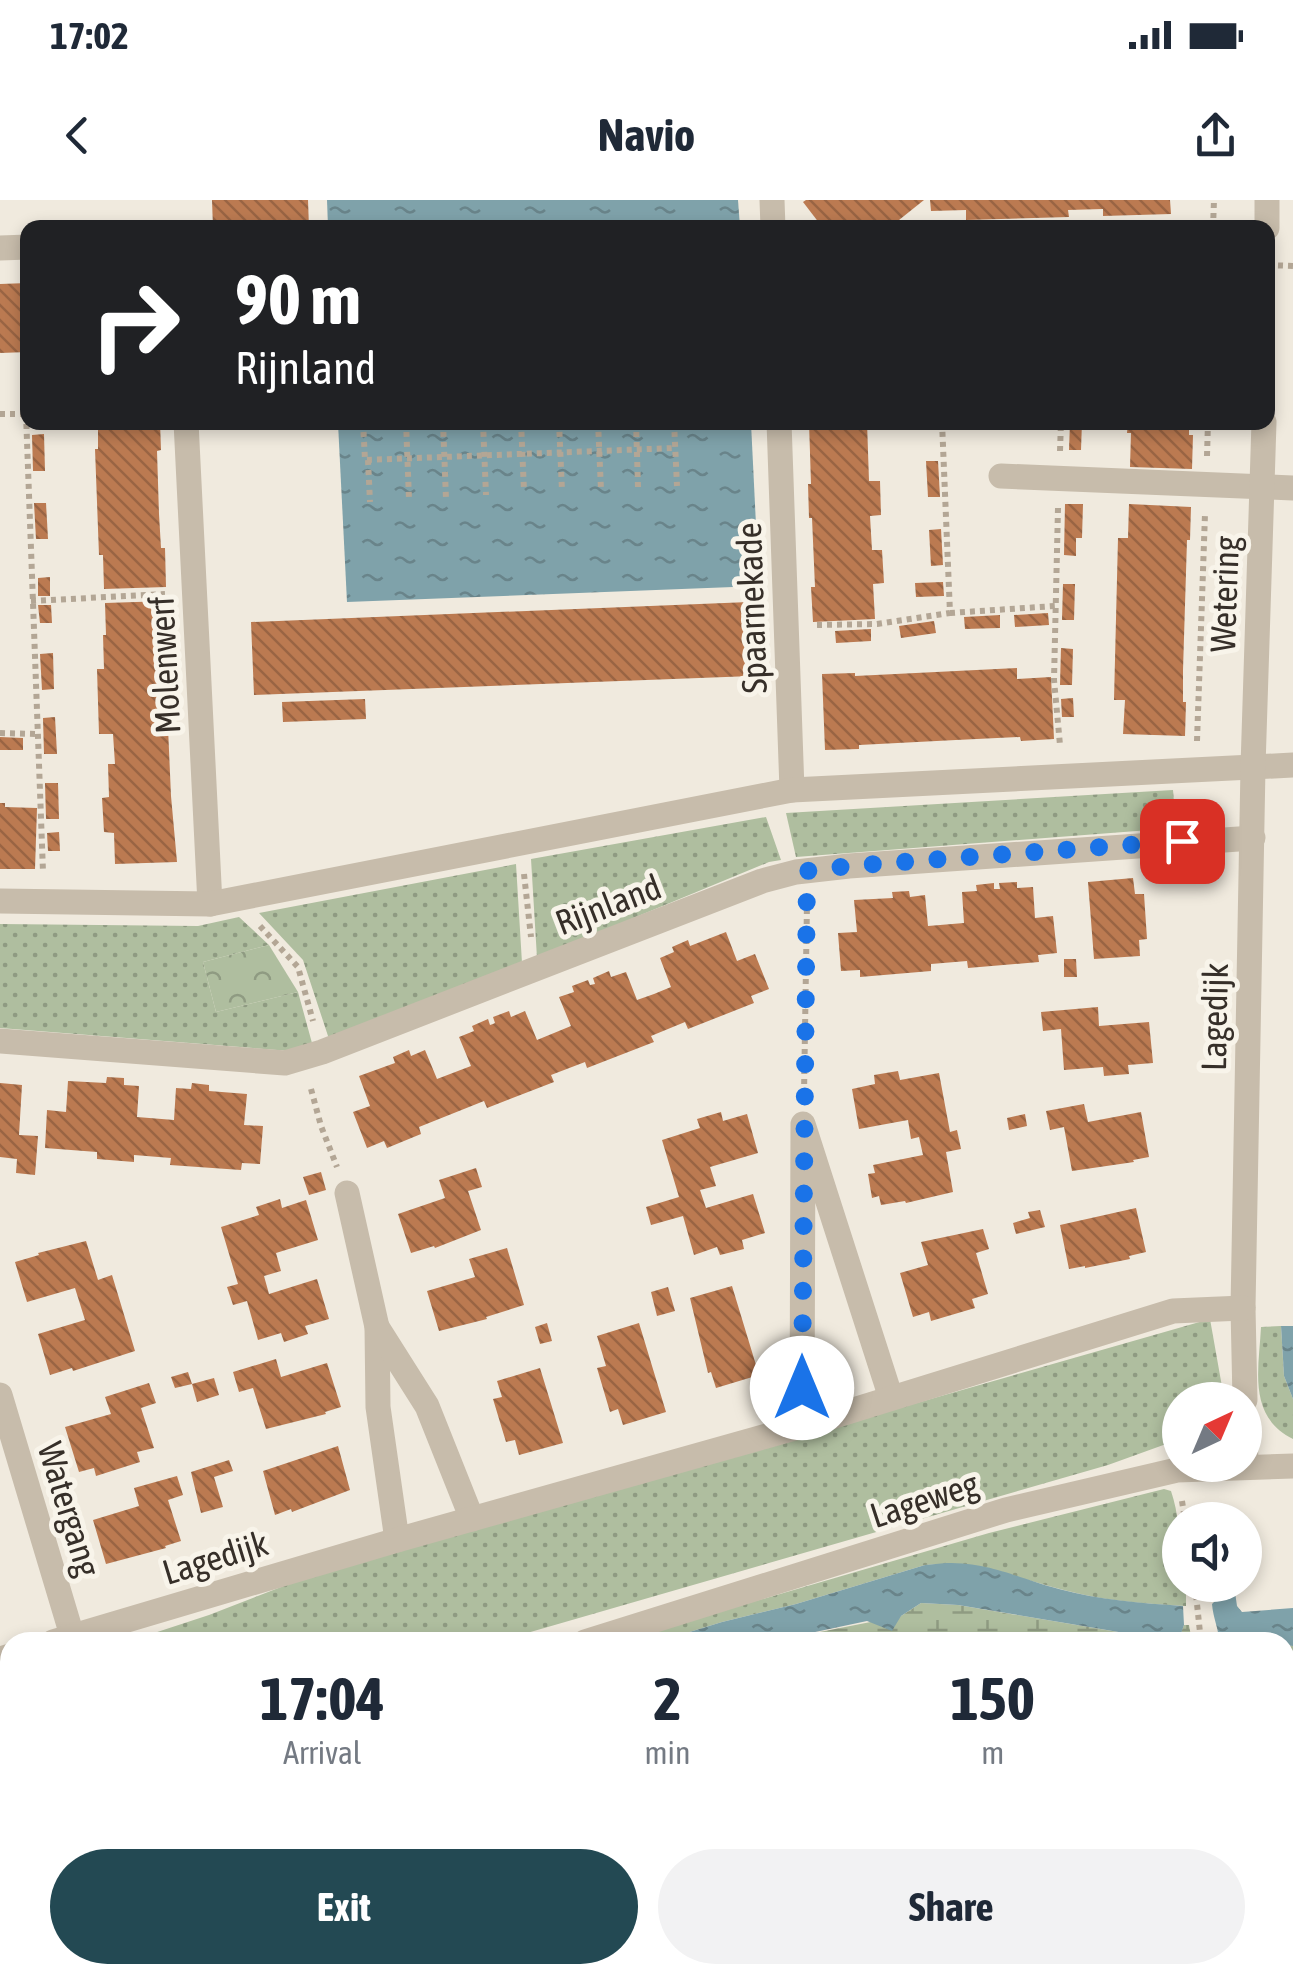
<!DOCTYPE html>
<style>
:root{--surface:#fff;--page:#f2f2f3;--text:#1f2937;--muted:#747a83;--accent:#234953}
body{margin:0;font-family:"Asap Condensed",sans-serif;background:var(--page);color:var(--text);height:100vh;display:flex;flex-direction:column;font-size:38px;white-space:nowrap}
*{box-sizing:border-box;margin:0}
p{font-size:32px;color:var(--muted)}
.icon{flex:none;width:55px;height:55px;fill:none;stroke:currentColor;stroke-width:2;stroke-linecap:round;stroke-linejoin:round}
.map{position:relative;flex:1;overflow:hidden}
.side{position:absolute;left:0px;top:1432px;width:1295px;height:352px;display:flex;flex-direction:column;background:var(--surface);border-radius:30px 30px 0 0;box-shadow:0 5px 15px #0003}
.side>*{flex:none}
.top-card{position:absolute;left:20px;top:20px;width:1255px;height:210px;border-radius:20px;box-shadow:0 5px 15px #0003;background:#202124;color:#fff;overflow:hidden}
.needle{width:65px;rotate:44deg}
.tools{position:absolute;left:1162px;top:1182px;display:grid;gap:20px}
.tools a{display:grid;place-items:center;width:100px;height:100px;border-radius:50%;background:var(--surface);box-shadow:0 5px 15px #0003;font-size:50px}
.pin{position:absolute;display:grid;place-items:center;width:85px;height:85px;color:#fff;margin:-42px;border-radius:20px;box-shadow:0 5px 15px #0006}
.me{position:absolute;width:110px;margin:-55px;rotate:0deg;stroke-linejoin:round;filter:drop-shadow(0 0 8px #0008)}
.turn{display:flex;align-items:center;gap:35px;height:210px;padding:0 50px;font-size:45px}
.turn .icon{width:130px;height:130px;stroke-width:2.5}
.turn b{display:block;font-size:70px;line-height:85px}
.eta{display:flex;justify-content:space-evenly;align-items:center;height:170px;text-align:center}
.eta b{font-size:60px;font-weight:700;line-height:70px}
.button{display:flex;gap:20px;margin-top:auto;padding:20px 50px}
.button a{flex:1;height:115px;border-radius:60px;background:var(--accent);color:#fff;font-size:40px;font-weight:700;line-height:115px;text-align:center}
.button a+a{background:var(--page);color:var(--text)}
.status{display:flex;justify-content:space-between;align-items:center;height:70px;padding:0 50px;background:var(--surface);direction:ltr}
.status svg{height:28px;fill:currentColor}
header{display:flex;justify-content:space-between;align-items:center;height:130px;padding:0 50px;background:var(--surface);font-size:45px;font-weight:700}
.map>svg:first-child{display:block}
.grass{fill:url(#grass-dots)}
.wetland{fill:url(#wetland-marsh)}
.park{fill:url(#park-crowns)}
.water{fill:url(#water-ripples)}
.building{fill:url(#building-back-hatch)}
.lines{fill:none;stroke-linecap:round;stroke-linejoin:round}
.path{stroke:#b3a695;stroke-width:6;stroke-dasharray:5 5;stroke-linecap:butt}
.minor{stroke:#c7bcab;stroke-width:25}
.route{stroke:#1a73e8;stroke-width:18;stroke-dasharray:0 32.4}
.labels{text-anchor:middle;dominant-baseline:central;stroke-width:10;stroke-linejoin:round;paint-order:stroke}
.street-label{font-size:35px;fill:#362f29;stroke:#f8f4ea}
</style>
<div class="status"><b>17:02</b><svg viewBox="0 0 49 12"><path d="M0 12V9h3v3zM5 12V6h3v6zM10 12V3h3v9zM15 12V0h3v12zM26 1h20v11H26zM47 4h2v5h-2z"/></svg></div>
<header><svg class="icon" aria-label="back" viewBox="0 0 24 24"><path d="M15 5l-7 7 7 7"/></svg>Navio<svg class="icon" aria-label="share" viewBox="0 0 24 24"><path d="M12 15V3M7 8l5-5 5 5M5 13v7h14v-7"/></svg></header>
<div class="map">
<svg width="1293" height="1784" viewBox="0 0 1293 1784">
<defs>
<pattern id="grass-dots" width="8" height="8" patternUnits="userSpaceOnUse" patternTransform="scale(2.5)"><rect width="8" height="8" fill="#afbe9f"/><path d="M2 2h.1M6 6h.1" fill="none" stroke="#8f9b82" stroke-width="1.8" stroke-linecap="round"/></pattern>
<pattern id="wetland-marsh" width="20" height="14" patternUnits="userSpaceOnUse" patternTransform="scale(2.5)"><rect width="20" height="14" fill="#afbe9f"/><path d="M1 5h8M5 5V1M11 12h8M15 12V8" fill="none" stroke="#8f9b82"/></pattern>
<pattern id="park-crowns" width="20" height="18" patternUnits="userSpaceOnUse" patternTransform="scale(2.5)"><rect width="20" height="18" fill="#afbe9f"/><path d="M2 6a3 3 0 1 1 6 0M12 15a3 3 0 1 1 6 0" fill="none" stroke="#8f9b82"/></pattern>
<pattern id="water-ripples" width="26" height="14" patternUnits="userSpaceOnUse" patternTransform="scale(2.5)"><rect width="26" height="14" fill="#7fa2aa"/><path d="M2 4q2-2 4 0t4 0M15 11q2-2 4 0t4 0" fill="none" stroke="#69848a"/></pattern>
<pattern id="building-back-hatch" width="6" height="6" patternUnits="userSpaceOnUse" patternTransform="scale(2.5)"><rect width="6" height="6" fill="#bb7a51"/><path d="M-1 5l2 2M0 0l6 6M5-1l2 2" fill="none" stroke="#996443"/></pattern>
</defs>
<rect width="100%" height="100%" fill="#f0eade"/>
<g class="grass">
<polygon points="1173,590 1176,628 796,657 786,613"/>
<polygon points="766,617 781,660 769,662 537,758 531,659"/>
<polygon points="516,664 522,763 329,839 303,760 259,713"/>
<polygon points="239,717 269,745 203,762 216,812 298,792 312,843 290,851 0,828 0,724 198,726"/>
<polygon points="1210,1119 1224,1198 1180,1200 1180,1239 1108,1265 496,1442 133,1442 142,1437 209,1415 299,1380"/>
<path d="M 1281,1126 L 1284,1176 L 1293,1199 L 1293,1239 C 1247,1216 1259,1169 1261,1127 Z"/>
<path d="M 1164,1289 L 1171,1291 C 1181,1320 1180,1354 1180,1385 L 1186,1385 L 1186,1406 C 1152,1404 1119,1402 1085,1395 C 1032,1384 980,1360 925,1365 L 796,1404 L 722,1422 L 657,1442 L 615,1442 L 989,1333 Z"/>
<polygon points="1285,1445 1293,1446 1293,1610 1285,1612"/>
<polygon points="1293,1625 1293,1784 1284,1784 1285,1627"/>
<polygon points="127,1775 950,1775 952,1784 111,1784"/>
<polygon points="966,1775 1198,1775 1199,1784 967,1784"/>
</g>
<g class="wetland">
<polygon points="921,1403 958,1405 1177,1442 1184,1425 1189,1425 1192,1442 769,1442 901,1416"/>
<polygon points="10,1478 10,1595 0,1600 0,1481"/>
</g>
<polygon class="park" points="269,745 298,792 216,812 203,762"/>
<g class="water">
<polygon points="327,0 738,0 740,27 328,27"/>
<polygon points="338,223 751,223 759,386 347,402"/>
<polygon points="1281,1126 1293,1126 1293,1199 1284,1176"/>
<path d="M 946,1363 C 994,1363 1016,1378 1059,1389 C 1100,1400 1141,1403 1183,1406 L 1184,1425 L 1178,1442 L 958,1405 L 921,1403 L 901,1416 L 892,1431 L 867,1421 L 768,1442 L 657,1442 L 722,1422 L 796,1404 L 925,1365 Z"/>
<path d="M 1218,1385 L 1234,1385 L 1237,1406 L 1242,1412 L 1293,1408 L 1293,1446 L 1285,1445 L 1285,1442 L 1219,1442 C 1219,1429 1213,1418 1212,1404 L 1219,1397 Z"/>
<polygon points="10,1665 10,1735 0,1738 0,1672"/>
</g>
<g class="building">
<polygon points="212,0 308,0 309,28 213,28"/>
<polygon points="806,0 924,0 889,28 823,28 803,2"/>
<polygon points="930,0 1170,0 1171,14 1103,16 1103,9 1068,10 1069,17 966,20 966,10 931,11"/>
<polygon points="28,83 28,152 0,153 0,84"/>
<polygon points="98,222 160,222 161,250 157,251 159,314 161,348 165,348 166,387 104,389 103,355 99,355 95,249 98,249"/>
<polygon points="809,222 867,222 869,281 880,281 881,315 870,316 872,350 882,350 884,383 873,384 875,419 813,422 811,387 815,387 812,318 809,318 808,284 811,284"/>
<polygon points="1070,222 1082,222 1081,250 1069,250"/>
<polygon points="1128,222 1189,222 1189,235 1193,235 1192,269 1130,267 1131,233 1127,233"/>
<polygon points="44,234 45,271 33,271 32,235"/>
<polygon points="926,261 938,261 940,297 928,297"/>
<polygon points="34,303 46,303 48,339 36,339"/>
<polygon points="1065,304 1083,304 1082,338 1076,338 1076,356 1064,355"/>
<polygon points="1129,304 1191,307 1190,340 1187,340 1183,470 1183,502 1186,502 1185,536 1123,534 1125,500 1114,500 1118,338 1128,338"/>
<polygon points="941,329 943,365 931,366 929,330"/>
<polygon points="50,377 50,396 38,396 38,378"/>
<polygon points="943,382 944,396 916,397 915,383"/>
<polygon points="1063,384 1075,384 1074,420 1062,420"/>
<polygon points="167,401 168,435 164,436 171,596 177,662 115,664 114,633 104,632 102,598 109,597 108,564 115,564 113,534 99,534 98,502 97,469 104,469 103,435 106,435 105,403"/>
<polygon points="749,402 752,476 254,495 251,422"/>
<polygon points="38,405 51,405 52,423 40,423"/>
<polygon points="1048,413 1049,425 1015,427 1014,415"/>
<polygon points="1000,415 1000,428 965,429 964,417"/>
<polygon points="934,421 936,433 901,438 899,426"/>
<polygon points="871,429 871,441 836,443 835,431"/>
<polygon points="1061,448 1073,449 1072,485 1060,485"/>
<polygon points="53,453 54,489 42,490 40,454"/>
<polygon points="1017,468 1017,479 1051,477 1054,539 1021,541 1020,537 956,540 859,545 859,549 825,550 822,474 855,473 855,476"/>
<polygon points="1073,498 1074,517 1062,517 1061,499"/>
<polygon points="365,499 366,519 283,522 282,502"/>
<polygon points="55,517 57,554 44,554 43,518"/>
<polygon points="0,537 23,538 23,550 0,550"/>
<polygon points="45,583 58,583 59,619 46,619"/>
<polygon points="0,603 5,603 5,607 37,608 35,669 0,669"/>
<polygon points="59,632 60,651 48,651 47,633"/>
<polygon points="1133,678 1135,694 1144,694 1147,739 1139,740 1140,756 1094,759 1088,682"/>
<polygon points="1017,682 1017,688 1033,687 1035,718 1053,716 1057,753 1038,755 1039,762 968,768 967,761 931,764 931,771 860,777 860,770 841,771 838,733 857,732 854,700 893,698 892,692 909,691 910,697 925,695 928,726 964,723 962,692 977,691 976,685 994,683 994,689 1000,689 999,683"/>
<polygon points="726,732 737,761 755,754 769,789 751,796 754,803 688,829 685,822 651,836 654,842 587,868 585,862 551,875 554,882 487,908 484,901 419,927 421,934 387,948 384,941 367,948 353,912 370,906 359,876 395,863 393,857 409,850 411,856 425,850 437,879 471,866 459,837 474,831 472,826 488,819 490,825 493,824 495,823 493,817 509,811 511,817 525,811 537,840 571,826 559,797 574,792 572,786 588,780 590,785 595,784 593,778 609,771 611,777 626,772 637,800 654,794 671,787 660,758 674,752 672,747 688,740 690,746"/>
<polygon points="1064,759 1076,759 1077,777 1064,777"/>
<polygon points="1098,807 1099,826 1149,822 1153,863 1128,865 1129,874 1104,876 1103,867 1064,870 1061,829 1043,831 1041,812"/>
<polygon points="898,871 900,880 939,873 950,932 957,930 961,949 946,952 953,992 906,1003 905,1001 881,1005 879,996 872,998 868,974 875,973 873,965 923,955 919,937 911,939 908,920 859,929 852,889 875,884 874,875"/>
<polygon points="107,877 124,878 124,885 139,886 137,917 174,920 176,888 191,889 192,883 209,885 209,891 247,894 244,925 263,926 260,964 242,963 241,970 170,965 171,958 134,955 134,962 97,959 97,952 45,948 47,910 66,912 68,881 106,883"/>
<polygon points="0,883 22,885 19,935 38,936 35,975 16,973 17,959 0,957"/>
<polygon points="1084,904 1088,922 1141,912 1149,957 1133,960 1134,962 1072,971 1064,927 1050,930 1046,911"/>
<polygon points="721,912 723,921 747,914 758,953 710,967 716,986 700,990 706,1008 753,994 765,1033 742,1040 744,1049 720,1055 717,1047 694,1055 683,1016 651,1025 646,1007 679,997 662,940 700,928 697,919"/>
<polygon points="1025,914 1027,926 1009,930 1007,918"/>
<polygon points="476,968 482,987 468,991 481,1030 435,1048 434,1046 411,1053 398,1014 445,998 439,980"/>
<polygon points="321,972 326,990 309,995 303,977"/>
<polygon points="280,999 282,1008 306,1000 318,1040 276,1053 281,1071 264,1076 269,1094 317,1079 329,1119 305,1126 308,1134 284,1142 281,1133 258,1140 247,1101 233,1105 227,1087 238,1084 221,1027 259,1015 256,1007"/>
<polygon points="1136,1008 1146,1052 1129,1056 1130,1059 1085,1068 1085,1066 1069,1069 1060,1025"/>
<polygon points="1040,1010 1045,1027 1016,1034 1013,1023 1030,1018 1028,1012"/>
<polygon points="983,1029 989,1049 976,1053 988,1094 972,1099 975,1108 931,1121 929,1112 913,1117 900,1073 928,1065 921,1042"/>
<polygon points="86,1041 98,1080 112,1075 135,1151 73,1171 72,1168 50,1175 38,1134 85,1120 75,1088 27,1102 15,1062 39,1055 38,1053"/>
<polygon points="507,1048 524,1105 486,1117 487,1119 439,1131 427,1091 475,1077 469,1059"/>
<polygon points="732,1086 759,1175 716,1188 711,1172 708,1173 690,1098"/>
<polygon points="668,1087 675,1111 657,1116 651,1092"/>
<polygon points="547,1123 552,1141 540,1144 535,1127"/>
<polygon points="639,1123 666,1212 623,1225 618,1209 610,1212 597,1168 606,1166 597,1136"/>
<polygon points="276,1159 281,1177 327,1163 341,1207 325,1212 326,1214 266,1229 253,1188 239,1192 233,1172"/>
<polygon points="540,1168 563,1243 519,1255 515,1240 506,1242 493,1199 502,1197 497,1181"/>
<polygon points="188,1172 192,1184 175,1188 171,1177"/>
<polygon points="214,1178 219,1195 197,1202 192,1184"/>
<polygon points="149,1183 156,1203 141,1208 154,1248 137,1252 140,1262 96,1276 94,1268 79,1272 65,1227 111,1214 105,1197"/>
<polygon points="338,1246 350,1290 292,1312 291,1309 275,1315 263,1271"/>
<polygon points="229,1260 233,1271 214,1277 223,1307 201,1313 191,1272"/>
<polygon points="177,1276 183,1295 168,1300 181,1341 165,1346 166,1348 106,1364 93,1320 139,1306 134,1288"/>
</g>
<g class="lines">
<g class="path">
<polyline points="665,21 666,28"/>
<polyline points="459,22 459,28"/>
<polyline points="551,24 551,28"/>
<polyline points="593,24 593,28"/>
<polyline points="403,25 403,28"/>
<polyline points="628,25 628,28"/>
<polyline points="350,26 350,28"/>
<polyline points="1213,28 1214,0"/>
<polyline points="1268,65 1293,66"/>
<polyline points="0,214 26,214"/>
<polyline points="26,214 43,672"/>
<polyline points="363,222 365,260 675,248"/>
<polyline points="406,222 409,299"/>
<polyline points="443,222 446,299"/>
<polyline points="483,222 486,295"/>
<polyline points="521,222 524,291"/>
<polyline points="559,222 562,291"/>
<polyline points="598,222 601,290"/>
<polyline points="636,222 638,287"/>
<polyline points="674,222 677,286"/>
<polyline points="1060,251 1061,222"/>
<polyline points="1207,256 1208,222"/>
<polyline points="368,260 370,302"/>
<polyline points="1058,308 1054,480 1060,545"/>
<polyline points="31,401 165,394"/>
<polyline points="950,413 1055,406"/>
<polyline points="817,425 877,424 950,413 942,222"/>
<polyline points="0,533 39,534"/>
<polyline points="1197,541 1205,314"/>
<polyline points="524,674 531,737"/>
<polyline points="260,726 298,767 313,821"/>
<polyline points="311,889 321,926 337,967"/>
<polyline points="804,894 807,702"/>
<polyline points="1182,1301 1185,1320"/>
<polyline points="1195,1385 1201,1442"/>
<polyline points="1285,1577 1293,1575"/>
<polyline points="1240,1775 1241,1784"/>
<polyline points="25,1784 39,1775"/>
</g>
<g class="minor">
<polyline points="772,0 773,28"/>
<polyline points="1267,28 1267,0"/>
<polyline points="0,48 28,47"/>
<polyline points="186,222 210,704"/>
<polyline points="779,222 792,590"/>
<polyline points="1001,276 1293,288"/>
<polyline points="0,701 210,704 792,590 1293,565"/>
<polyline points="0,841 285,863 322,852 762,681 796,672 849,666 1253,638"/>
<polyline points="347,993 377,1127 378,1207 397,1340"/>
<polyline points="377,1127 427,1206 472,1319"/>
<polyline points="0,1195 74,1442"/>
<polyline points="1245,1200 1243,1108 1253,567 1264,222"/>
<polyline points="1245,1218 1246,1267"/>
<polyline points="802,1226 803,924 891,1198"/>
<polyline points="53,1442 397,1340 802,1226 1173,1111 1243,1108"/>
<polyline points="585,1442 1006,1310 1177,1270 1293,1266"/>
<polyline points="0,1459 10,1456"/>
<polyline points="0,1633 10,1627"/>
</g>
</g>
<g class="lines">
<polyline class="route" points="802,1188 807,671 849,666 1182,641"/>
</g>
<g class="labels">
<g class="street-label">
<text transform="translate(1224 394) rotate(-88)">Wetering</text>
<text transform="translate(751 408) rotate(-92)">Spaarnekade</text>
<text transform="translate(164 465) rotate(-93)">Molenwerf</text>
<text transform="translate(608 704) rotate(-21)">Rijnland</text>
<text transform="translate(1214 817) rotate(-89)">Lagedijk</text>
<text transform="translate(924 1299) rotate(-18)">Lageweg</text>
<text transform="translate(70 1309) rotate(73)">Watergang</text>
<text transform="translate(215 1357) rotate(-17)">Lagedijk</text>
</g>
</g>
</svg>
<div class="tools">
<a><svg class="needle" viewBox="-14 -14 28 28"><path d="M0-13l5 13h-10z" fill="#e53935"/><path d="M0 13l5-13h-10z" fill="#747a83"/></svg></a>
<a><svg class="icon" aria-label="sound" viewBox="0 0 24 24"><path d="M4 9h4l5-4v14l-5-4H4zM17 9q2 3 0 6"/></svg></a>
</div>
<div class="pin" style="left:1182px;top:641px;background:#d93025"><svg class="icon" aria-label="arrive" viewBox="0 0 24 24"><path d="M6 21V4h12l-3 4 3 4H6"/></svg></div>
<svg class="me" style="left:802px;top:1188px" viewBox="-20 -20 40 40"><circle r="19" fill="#fff"/><path d="M0-13L10 11 0 6-10 11z" fill="#1a73e8"/></svg>
<div class="top-card">
<div class="turn"><svg class="icon" aria-label="right" viewBox="0 0 24 24"><path d="M7 20v-9h11M14 6l5 5-5 5"/></svg><div><b>90 m</b>Rijnland</div></div>
</div>
<section class="side">
<div class="eta">
<div><b>17:04</b><p>Arrival</p></div>
<div><b>2</b><p>min</p></div>
<div><b>150</b><p>m</p></div>
</div>
<div class="button"><a>Exit</a><a>Share</a></div>
</section>
</div>
